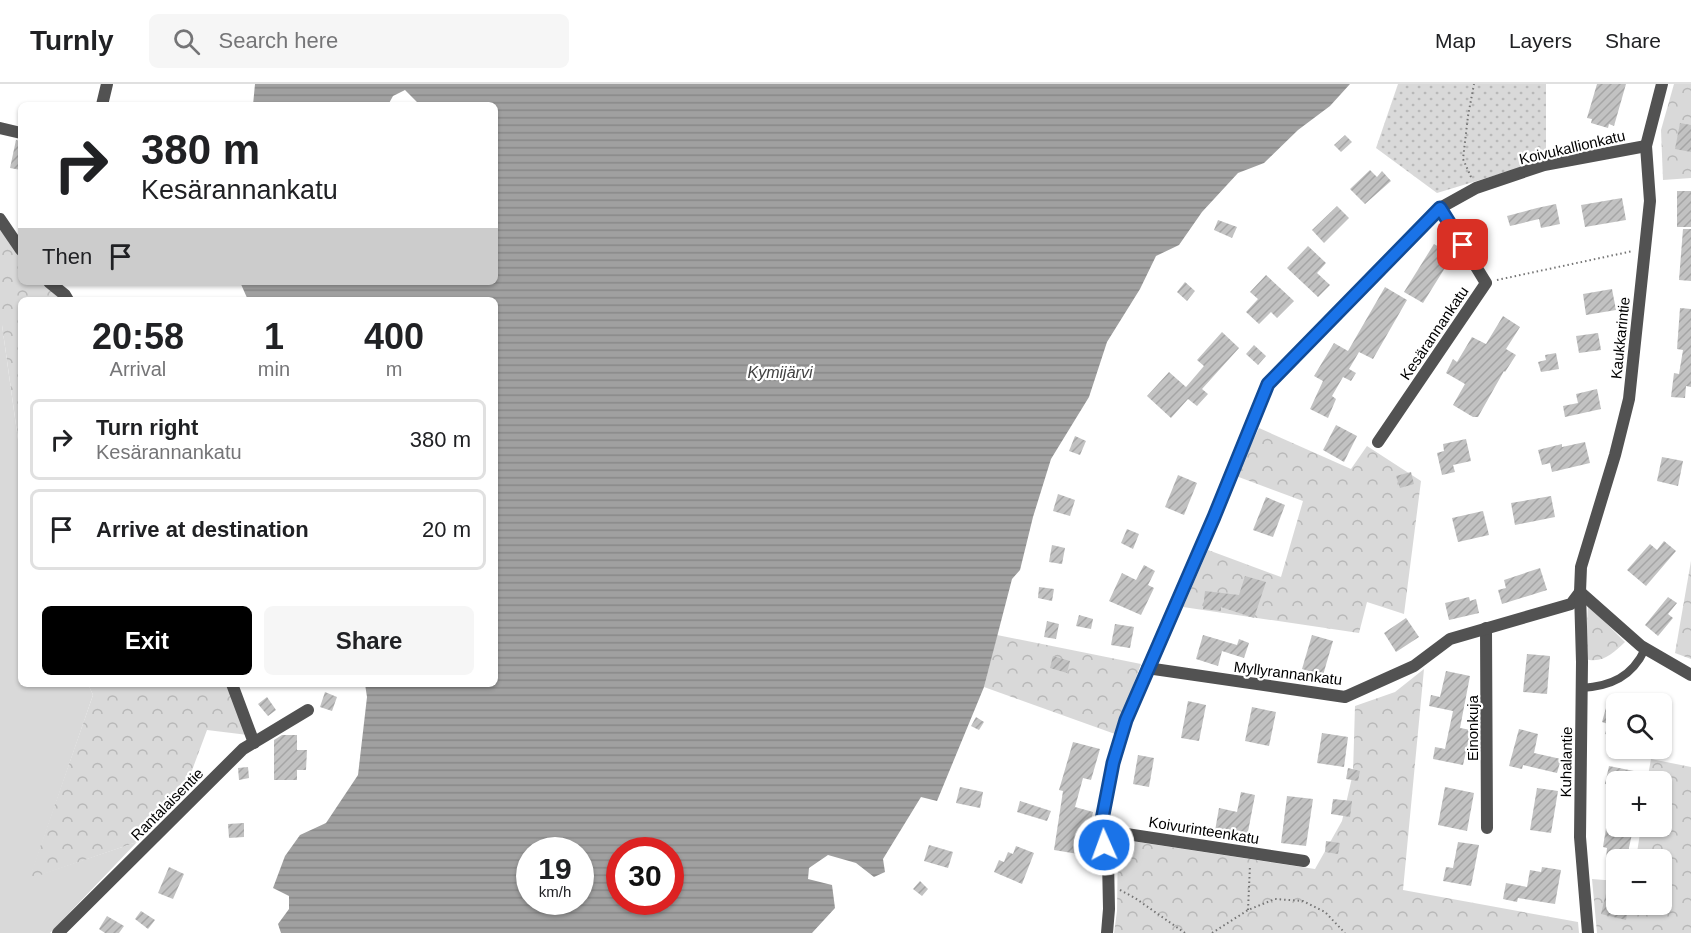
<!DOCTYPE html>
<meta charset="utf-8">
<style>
:root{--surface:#fff;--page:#f6f6f6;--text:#202124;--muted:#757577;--line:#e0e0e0;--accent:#000}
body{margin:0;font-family:Helvetica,sans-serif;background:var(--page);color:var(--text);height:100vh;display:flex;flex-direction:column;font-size:22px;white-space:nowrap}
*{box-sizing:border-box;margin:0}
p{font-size:20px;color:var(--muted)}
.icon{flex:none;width:33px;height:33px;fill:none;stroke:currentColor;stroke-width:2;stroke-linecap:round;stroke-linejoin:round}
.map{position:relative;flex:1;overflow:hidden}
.details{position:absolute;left:18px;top:213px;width:480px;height:390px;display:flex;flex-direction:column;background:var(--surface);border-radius:9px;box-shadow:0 2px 4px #0004}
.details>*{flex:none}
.banner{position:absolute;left:18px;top:18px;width:480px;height:183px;border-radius:9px;box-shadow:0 2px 4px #0004;background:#fff;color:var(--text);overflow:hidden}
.controls{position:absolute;left:1606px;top:609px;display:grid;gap:12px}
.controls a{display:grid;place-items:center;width:66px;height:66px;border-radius:9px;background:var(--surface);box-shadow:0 2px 4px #0004;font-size:30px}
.speed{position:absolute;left:516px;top:753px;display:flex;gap:12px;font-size:30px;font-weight:700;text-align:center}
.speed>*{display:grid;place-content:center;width:78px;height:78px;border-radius:50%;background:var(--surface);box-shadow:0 2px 4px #0004;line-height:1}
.speed small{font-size:15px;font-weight:400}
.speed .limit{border:9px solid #d22;background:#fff;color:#111}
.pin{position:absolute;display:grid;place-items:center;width:51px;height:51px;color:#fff;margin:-26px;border-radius:12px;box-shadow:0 3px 9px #0006}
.me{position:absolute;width:66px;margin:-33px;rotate:358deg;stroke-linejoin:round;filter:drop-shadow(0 0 4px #0008)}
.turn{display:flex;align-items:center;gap:21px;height:126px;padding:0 24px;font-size:27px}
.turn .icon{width:78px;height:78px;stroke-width:2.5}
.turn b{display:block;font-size:42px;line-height:51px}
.then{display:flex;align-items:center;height:57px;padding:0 24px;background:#0003;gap:12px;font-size:22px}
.eta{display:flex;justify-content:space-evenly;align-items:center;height:102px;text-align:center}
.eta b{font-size:36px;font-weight:800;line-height:42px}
.primary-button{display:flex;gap:12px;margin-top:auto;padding:12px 24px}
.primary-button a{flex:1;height:69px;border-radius:9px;background:var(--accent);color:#fff;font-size:24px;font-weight:800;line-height:69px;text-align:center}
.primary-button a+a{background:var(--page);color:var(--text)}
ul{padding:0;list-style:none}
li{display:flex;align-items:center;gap:18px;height:81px;margin:0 12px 9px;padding:0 12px;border:3px solid var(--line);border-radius:9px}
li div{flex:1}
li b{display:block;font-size:22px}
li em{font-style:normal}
header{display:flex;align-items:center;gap:36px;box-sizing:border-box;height:84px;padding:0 30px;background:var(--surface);border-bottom:2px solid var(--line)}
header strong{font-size:28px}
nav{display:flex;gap:33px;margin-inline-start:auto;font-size:21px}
.search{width:420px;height:54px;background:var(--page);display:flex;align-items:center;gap:15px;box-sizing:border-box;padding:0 21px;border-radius:9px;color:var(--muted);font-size:22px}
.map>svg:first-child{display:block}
.grass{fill:#d9d9d9}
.forest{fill:url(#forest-crowns)}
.park{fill:url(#park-dots)}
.water{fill:url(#water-rules);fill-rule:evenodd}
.building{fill:url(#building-hatch)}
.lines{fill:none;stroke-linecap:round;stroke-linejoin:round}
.path{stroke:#747474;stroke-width:2;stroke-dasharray:1.5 3;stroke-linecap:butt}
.lane{stroke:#525252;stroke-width:8}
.street{stroke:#525252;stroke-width:12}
.route-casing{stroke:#114b97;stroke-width:15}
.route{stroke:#1a73e8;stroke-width:10}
.labels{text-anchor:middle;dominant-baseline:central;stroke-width:4.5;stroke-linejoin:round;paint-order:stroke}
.street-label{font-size:15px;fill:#000;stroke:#fff}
.water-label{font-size:16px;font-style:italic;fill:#414141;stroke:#fff}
</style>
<header>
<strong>Turnly</strong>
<div class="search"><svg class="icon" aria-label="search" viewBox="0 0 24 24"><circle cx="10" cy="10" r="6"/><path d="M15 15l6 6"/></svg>Search here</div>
<nav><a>Map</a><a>Layers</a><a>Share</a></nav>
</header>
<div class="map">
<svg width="1691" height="849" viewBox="0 0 1691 849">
<defs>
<pattern id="forest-crowns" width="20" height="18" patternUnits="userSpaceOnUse" patternTransform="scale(1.5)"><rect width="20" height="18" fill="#d9d9d9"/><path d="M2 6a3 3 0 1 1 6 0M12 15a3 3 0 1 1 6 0" fill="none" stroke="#b8b8b8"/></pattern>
<pattern id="park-dots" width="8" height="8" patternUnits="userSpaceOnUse" patternTransform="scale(1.5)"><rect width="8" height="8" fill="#d9d9d9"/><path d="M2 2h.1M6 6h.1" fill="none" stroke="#b8b8b8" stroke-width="1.8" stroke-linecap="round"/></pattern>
<pattern id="water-rules" width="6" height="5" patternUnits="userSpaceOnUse" patternTransform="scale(1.5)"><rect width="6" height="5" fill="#a0a0a0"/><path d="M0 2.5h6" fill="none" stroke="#888"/></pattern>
<pattern id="building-hatch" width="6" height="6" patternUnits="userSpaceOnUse" patternTransform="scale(1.5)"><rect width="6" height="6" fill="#c2c2c2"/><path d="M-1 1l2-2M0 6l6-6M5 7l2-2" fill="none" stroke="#a5a5a5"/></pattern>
</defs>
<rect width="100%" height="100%" fill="#fff"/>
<polygon class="grass" points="0,241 2,241 21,377 21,600 88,600 93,611 30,794 137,758 50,849 0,849"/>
<g class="forest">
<polygon points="1674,0 1691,0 1691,94 1663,96 1661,46"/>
<polygon points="0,145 21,175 21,198 41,198 63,216 21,216 21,377 2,241 0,241"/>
<polygon points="1259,344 1351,385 1367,362 1421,397 1404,530 1367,518 1359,549 1183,523 1208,466 1281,493 1303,417 1236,392"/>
<polygon points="1691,477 1691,575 1675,569"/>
<path d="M 1588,521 L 1625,558 C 1613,569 1603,580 1585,575 Z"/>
<polygon points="997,551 1141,580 1115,650 984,603"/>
<polygon points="1424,585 1403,806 1578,838 1579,849 1114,849 1117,827 1118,755 1315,785 1342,737 1353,689 1355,622 1395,608"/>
<polygon points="88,600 229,600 248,651 207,646 181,716 137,758 29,795 93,611"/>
<polygon points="1651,675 1691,683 1691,849 1597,849 1592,795 1617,797 1617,820 1662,820 1662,776 1636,775 1641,743 1662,742 1662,698 1647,697"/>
</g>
<polygon class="park" points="1398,0 1546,0 1546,76 1437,109 1376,64"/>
<path class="water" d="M 255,0 L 1350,0 L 1330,22 L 1298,46 L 1264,79 L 1238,89 L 1202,128 L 1179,161 L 1156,172 L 1140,205 L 1107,258 L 1089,313 L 1051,375 L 1033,433 L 1020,486 L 1012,495 L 984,603 L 937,717 L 921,713 L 883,775 L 885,788 L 874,793 L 856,779 L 828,771 L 809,784 L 808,795 L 832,801 L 835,824 L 812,849 L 281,849 L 278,840 L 289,825 L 289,812 L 273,804 L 285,772 L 300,751 L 326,739 L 358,691 L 367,613 L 365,600 L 495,600 L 495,216 L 248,216 L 240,198 L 495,198 L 495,21 L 420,21 L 405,6 L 393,12 L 388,21 L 253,21 ZM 530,766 L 580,766 L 580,818 L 530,818 ZM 620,766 L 670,766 L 670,818 L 620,818 Z"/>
<g class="building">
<polygon points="1597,0 1626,0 1614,42 1609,40 1608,44 1591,39 1592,35 1587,34"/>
<polygon points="1680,39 1691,41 1691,68 1675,65"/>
<polygon points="1345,51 1352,58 1341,68 1334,61"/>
<polygon points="16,56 21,57 21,86 10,84"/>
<polygon points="1370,86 1377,93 1382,87 1391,97 1365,120 1350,105"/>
<rect x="1677" y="107" width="14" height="36"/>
<polygon points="1622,114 1626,136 1585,143 1581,121"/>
<polygon points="1556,120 1560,140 1541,144 1539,135 1510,142 1507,132 1537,124"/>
<polygon points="1337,122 1349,134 1324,159 1312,146"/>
<polygon points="1218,136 1237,143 1232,154 1214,146"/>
<polygon points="1683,145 1691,145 1691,197 1679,196"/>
<polygon points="1434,160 1453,171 1423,219 1404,208"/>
<polygon points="1308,162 1326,179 1317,189 1330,201 1318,213 1287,184"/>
<polygon points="1266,191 1294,217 1277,234 1271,228 1259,240 1246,228 1258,215 1250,208"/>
<polygon points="1185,198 1195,207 1187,217 1177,208"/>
<polygon points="1385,203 1407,216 1373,275 1359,268 1349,285 1356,289 1351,297 1343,293 1332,312 1336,315 1328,334 1310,325 1323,297 1314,292 1334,259 1348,267"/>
<polygon points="1612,205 1616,226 1586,231 1583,210"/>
<polygon points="1680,224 1691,225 1691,303 1686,302 1685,314 1671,313 1674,289 1679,290 1683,266 1677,265"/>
<polygon points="1503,232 1520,243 1506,265 1516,271 1505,288 1504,287 1478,333 1473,333 1453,321 1465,300 1446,289 1453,275 1457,278 1472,253 1486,260"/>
<polygon points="1222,248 1239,264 1202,305 1208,310 1197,322 1188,315 1171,334 1147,312 1169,288 1186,303 1204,282 1197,276"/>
<polygon points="1598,249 1601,266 1579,269 1576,252"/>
<polygon points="1254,261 1266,272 1258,281 1246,270"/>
<polygon points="1556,269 1559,285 1541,288 1538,278 1546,276 1545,271"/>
<polygon points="1597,305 1601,325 1565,333 1563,322 1578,319 1576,310"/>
<polygon points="1336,341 1357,352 1344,378 1323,366"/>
<polygon points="1075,352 1086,357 1080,371 1069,367"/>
<polygon points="1466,355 1471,377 1453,381 1455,388 1442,391 1437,369 1444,367 1443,360"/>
<polygon points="1585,358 1590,379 1552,388 1550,379 1542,381 1538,366 1562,360 1562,363"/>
<polygon points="1662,373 1683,377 1678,402 1657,397"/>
<polygon points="1411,388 1414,400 1400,404 1396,392"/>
<polygon points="1178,391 1197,399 1184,431 1165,423"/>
<polygon points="1058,410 1075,416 1070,432 1053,427"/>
<polygon points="1551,412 1555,433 1515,441 1511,419"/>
<polygon points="1266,413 1285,421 1273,453 1253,446"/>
<polygon points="1483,427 1489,451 1458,458 1452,434"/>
<polygon points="1127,445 1139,450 1133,465 1121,459"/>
<polygon points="1664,457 1676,467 1646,502 1627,486 1650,460 1657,466"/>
<polygon points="1052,461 1065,464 1062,480 1049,478"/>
<polygon points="1144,481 1155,487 1148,501 1154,504 1141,531 1109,517 1122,489 1136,496"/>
<polygon points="1540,484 1547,506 1502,520 1498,506 1506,504 1504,496"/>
<polygon points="1245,492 1266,498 1254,534 1221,523 1221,527 1203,525 1205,507 1239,511"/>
<polygon points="1039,503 1054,505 1052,517 1038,514"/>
<polygon points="1469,513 1470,517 1476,515 1479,529 1449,536 1445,519"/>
<polygon points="1668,513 1677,519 1668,530 1673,534 1658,552 1645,541"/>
<polygon points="1079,531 1093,535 1091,545 1076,542"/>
<polygon points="1406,534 1419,553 1396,568 1384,549"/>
<polygon points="1047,537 1059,540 1056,555 1044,553"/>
<polygon points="1115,540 1134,543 1130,564 1111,561"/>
<polygon points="1203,551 1237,561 1239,555 1249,559 1244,574 1222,567 1218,582 1196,575"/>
<polygon points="1312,551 1333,557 1323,591 1302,585"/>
<polygon points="1527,570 1550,572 1547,610 1523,608"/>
<polygon points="1053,572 1070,577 1067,589 1050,584"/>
<polygon points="1446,587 1470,592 1460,644 1471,646 1463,681 1433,675 1435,663 1445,665 1453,627 1429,622 1431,611 1440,613"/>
<polygon points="325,608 337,613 332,627 320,623"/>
<polygon points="267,613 276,626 268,632 258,620"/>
<polygon points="1188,617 1206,621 1199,657 1181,654"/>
<polygon points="1613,618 1617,619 1617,653 1605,650 1608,640 1602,638 1606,624 1611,625"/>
<polygon points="1252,623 1276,628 1269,662 1245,657"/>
<polygon points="976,633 984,638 979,646 971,642"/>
<polygon points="1519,645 1538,650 1534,669 1561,675 1557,689 1523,681 1522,685 1509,682"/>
<polygon points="1322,649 1348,653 1344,683 1317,679"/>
<polygon points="282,651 297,651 297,666 307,666 306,686 297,686 297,696 274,696 274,656"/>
<polygon points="1073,658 1100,665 1091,696 1083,694 1075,723 1093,728 1084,771 1054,766 1063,707 1059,706"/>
<polygon points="1138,671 1154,674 1149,703 1133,700"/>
<polygon points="1609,682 1634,687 1631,698 1617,698 1617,702 1605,700"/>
<polygon points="248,683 249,694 239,696 238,684"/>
<polygon points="1348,684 1360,687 1358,697 1346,695"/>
<polygon points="960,703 983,708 980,724 956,719"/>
<polygon points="1445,703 1474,709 1467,747 1438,741"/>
<polygon points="1537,704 1558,707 1551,749 1530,746"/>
<polygon points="1241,708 1255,711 1247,753 1215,747 1219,724 1237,728"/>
<polygon points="1287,712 1313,715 1306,762 1281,759"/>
<polygon points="1333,715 1352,717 1350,733 1331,730"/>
<polygon points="1020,717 1051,727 1047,737 1017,728"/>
<polygon points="244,739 244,753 229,754 228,740"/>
<polygon points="1606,744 1632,750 1628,768 1621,767 1617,778 1606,775 1607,764 1603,763"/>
<polygon points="1326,757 1340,759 1338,770 1325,768"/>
<polygon points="1458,758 1479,761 1471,802 1443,797 1446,783 1453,784"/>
<polygon points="929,761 953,768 948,784 924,777"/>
<polygon points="1016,762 1034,769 1022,800 994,788 999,776 1004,778 1008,768 1013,770"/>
<polygon points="1613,780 1617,780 1617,820 1629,820 1626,836 1601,830"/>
<polygon points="169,783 184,790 173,815 158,809"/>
<polygon points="1542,783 1561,786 1555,820 1518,814 1517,818 1503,815 1506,799 1527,803 1530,786 1541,788"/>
<polygon points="920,797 928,805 922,812 913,805"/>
<polygon points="141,827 155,836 148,845 135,835"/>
<polygon points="107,832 124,842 119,849 105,849 99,845"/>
</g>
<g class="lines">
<g class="path">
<polyline points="1471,93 1463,75 1468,32 1474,0"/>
<polyline points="1497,196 1633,167"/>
<polyline points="1120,806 1135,814 1185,849"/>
<polyline points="1248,826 1250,781"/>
<polyline points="1212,849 1248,826 1275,815 1303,817 1325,828 1345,849"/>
</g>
<path class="lane" d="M 1582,604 C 1611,602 1632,593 1645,565"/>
<g class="street">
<polyline points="102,21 107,0"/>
<polyline points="0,44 21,49"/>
<polyline points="0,135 21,166"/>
<polyline points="49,198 65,211 68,216"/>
<polyline points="1378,358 1486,199 1440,124"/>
<polyline points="1580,508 1641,562 1691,591"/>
<polyline points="1486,544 1487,744"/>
<polyline points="1147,584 1345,613 1414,582 1450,555 1571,520 1580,508"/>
<polyline points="232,600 254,659"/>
<polyline points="1100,746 1304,777"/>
<polyline points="58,849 243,665 308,626"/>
<polyline points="1107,849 1109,825 1108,776 1100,746 1113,679 1126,636 1214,433 1268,300 1440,124 1476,104 1544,81 1646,62"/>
<polyline points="1588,849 1580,753 1582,578 1580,508 1581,483 1615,371 1629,315 1650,117 1646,62 1662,0"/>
</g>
</g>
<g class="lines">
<g class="route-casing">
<polyline id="route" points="1104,761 1100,746 1113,679 1126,636 1214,433 1268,300 1440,124 1463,161"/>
</g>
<use href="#route" class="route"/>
</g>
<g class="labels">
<g class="street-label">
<text transform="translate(1572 63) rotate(-13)">Koivukallionkatu</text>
<text transform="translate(1434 249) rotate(-56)">Kesärannankatu</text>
<text transform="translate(1620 254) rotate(-84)">Kaukkarintie</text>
<text transform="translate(1288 589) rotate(7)">Myllyrannankatu</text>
<text transform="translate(1472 644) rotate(-90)">Einonkuja</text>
<text transform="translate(1566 678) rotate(-89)">Kuhalantie</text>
<text transform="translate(167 720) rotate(-45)">Rantalaisentie</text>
<text transform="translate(1204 746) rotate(9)">Koivurinteenkatu</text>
</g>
<g class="water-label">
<text x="780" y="288">Kymijärvi</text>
</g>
</g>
</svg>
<div class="controls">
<a><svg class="icon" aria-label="search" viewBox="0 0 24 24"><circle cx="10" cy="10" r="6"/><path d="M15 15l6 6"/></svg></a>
<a>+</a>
<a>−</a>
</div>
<div class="speed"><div>19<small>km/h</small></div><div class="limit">30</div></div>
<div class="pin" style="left:1463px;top:161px;background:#d93025"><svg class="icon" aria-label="arrive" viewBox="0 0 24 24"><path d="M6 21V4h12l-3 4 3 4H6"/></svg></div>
<svg class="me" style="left:1104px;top:761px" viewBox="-20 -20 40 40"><circle r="17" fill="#1a73e8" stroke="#fff" stroke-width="3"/><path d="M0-11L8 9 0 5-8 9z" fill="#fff"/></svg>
<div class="banner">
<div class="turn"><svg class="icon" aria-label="right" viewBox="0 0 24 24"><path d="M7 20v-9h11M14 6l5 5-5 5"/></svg><div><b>380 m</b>Kesärannankatu</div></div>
<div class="then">Then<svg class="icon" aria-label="arrive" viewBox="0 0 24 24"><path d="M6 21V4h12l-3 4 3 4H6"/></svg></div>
</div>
<section class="details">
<div class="eta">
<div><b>20:58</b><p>Arrival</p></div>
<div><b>1</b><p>min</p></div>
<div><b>400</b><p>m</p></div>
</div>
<ul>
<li><svg class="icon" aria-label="right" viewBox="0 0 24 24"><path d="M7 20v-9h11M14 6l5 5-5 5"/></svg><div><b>Turn right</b><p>Kesärannankatu</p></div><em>380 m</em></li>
<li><svg class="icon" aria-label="arrive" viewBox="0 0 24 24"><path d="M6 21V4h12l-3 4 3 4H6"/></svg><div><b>Arrive at destination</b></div><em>20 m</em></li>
</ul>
<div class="primary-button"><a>Exit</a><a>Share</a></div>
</section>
</div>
